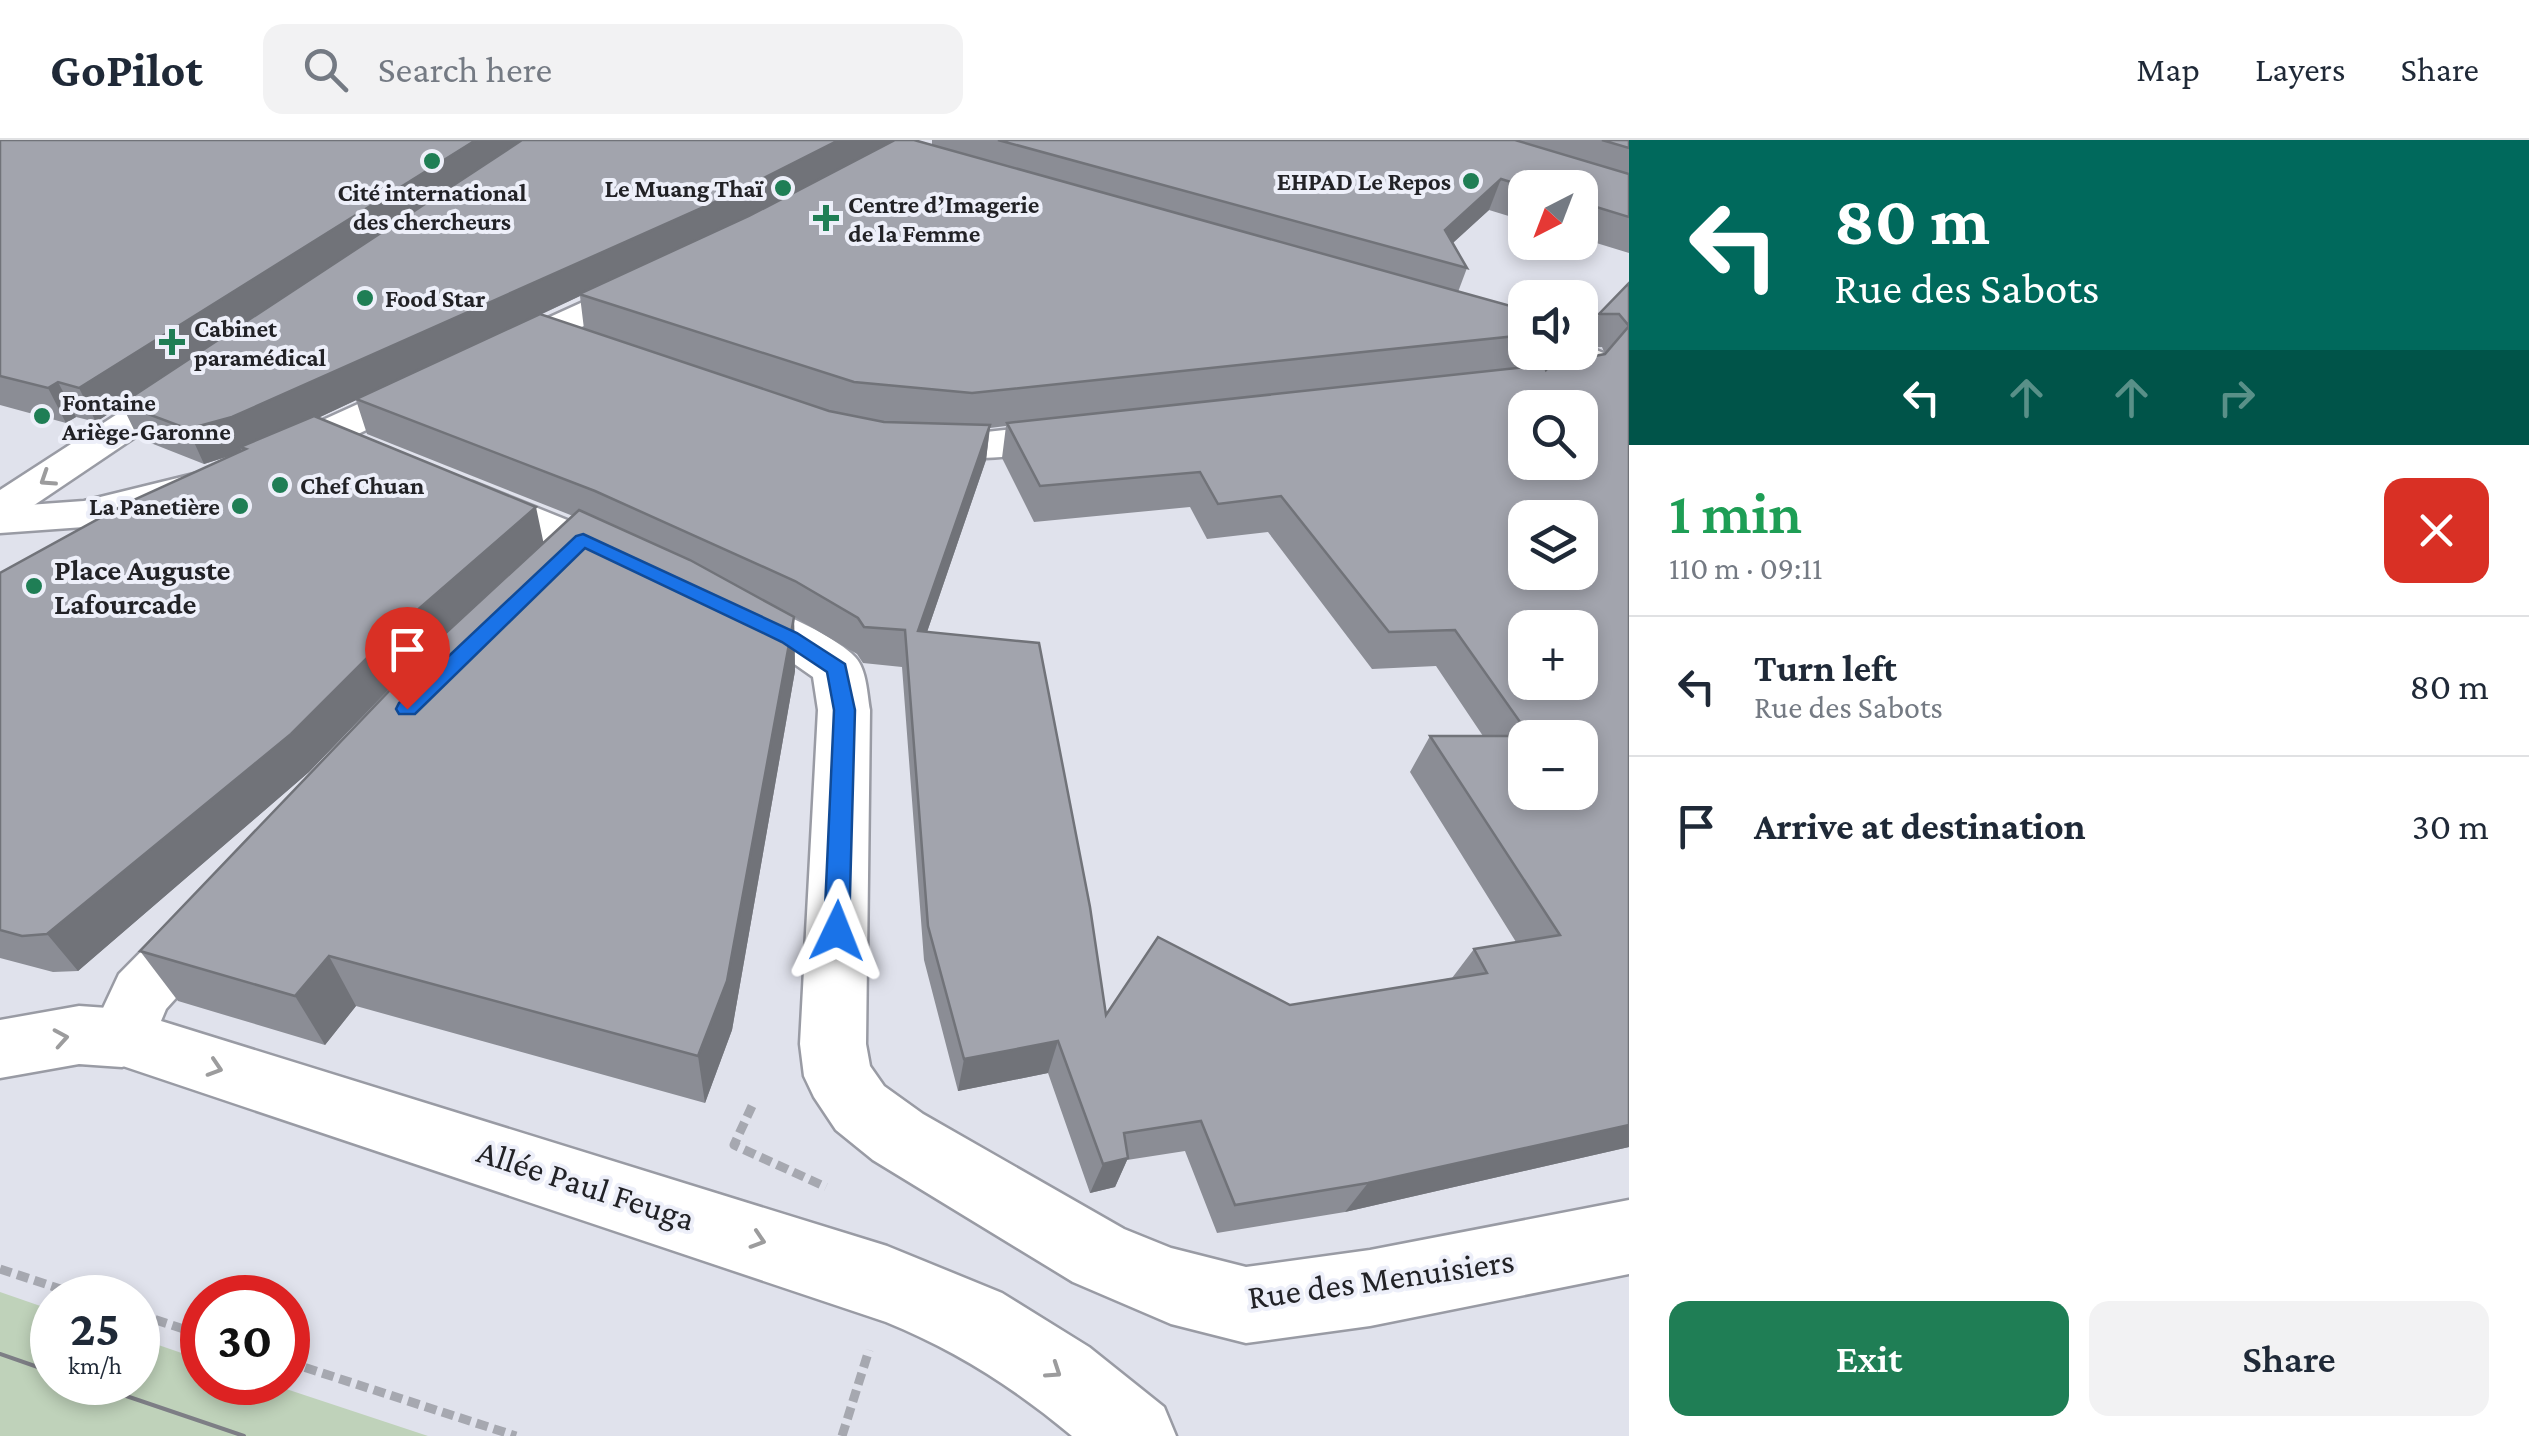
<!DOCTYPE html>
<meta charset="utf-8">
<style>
:root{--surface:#fff;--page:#f2f2f3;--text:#1f2937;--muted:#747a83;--line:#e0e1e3;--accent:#1f7e55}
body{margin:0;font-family:"Crimson Pro",serif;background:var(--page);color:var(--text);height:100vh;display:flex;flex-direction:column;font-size:38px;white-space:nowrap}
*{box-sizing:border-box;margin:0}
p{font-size:32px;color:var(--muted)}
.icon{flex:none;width:55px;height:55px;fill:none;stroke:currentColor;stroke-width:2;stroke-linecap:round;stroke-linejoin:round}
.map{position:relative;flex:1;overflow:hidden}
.side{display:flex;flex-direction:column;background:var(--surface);width:900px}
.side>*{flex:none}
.hud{background:#00695c;color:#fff;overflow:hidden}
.needle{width:65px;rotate:222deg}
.tools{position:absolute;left:1508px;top:30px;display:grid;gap:20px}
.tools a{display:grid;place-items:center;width:90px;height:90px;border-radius:20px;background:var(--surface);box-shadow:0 5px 15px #0003;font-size:50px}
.speed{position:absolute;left:30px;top:1135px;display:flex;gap:20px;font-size:50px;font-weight:700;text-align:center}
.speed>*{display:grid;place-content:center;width:130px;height:130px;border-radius:50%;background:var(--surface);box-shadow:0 5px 15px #0003;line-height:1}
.speed small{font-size:25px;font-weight:400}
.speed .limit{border:15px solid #d22;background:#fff;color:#111}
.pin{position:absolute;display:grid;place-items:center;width:85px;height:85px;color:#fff;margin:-102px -42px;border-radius:50% 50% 50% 0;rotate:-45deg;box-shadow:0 0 10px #0007}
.pin .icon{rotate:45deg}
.me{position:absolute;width:110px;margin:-55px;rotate:2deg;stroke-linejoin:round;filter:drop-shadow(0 0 8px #0008)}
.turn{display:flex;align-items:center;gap:35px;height:210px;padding:0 40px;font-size:45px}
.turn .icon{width:130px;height:130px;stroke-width:2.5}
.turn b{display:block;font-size:70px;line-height:85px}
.lanes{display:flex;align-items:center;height:95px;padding:0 40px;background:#0003;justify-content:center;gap:50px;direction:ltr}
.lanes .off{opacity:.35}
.round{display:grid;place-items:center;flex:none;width:105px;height:105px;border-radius:20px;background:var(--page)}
.overview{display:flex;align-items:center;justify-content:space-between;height:170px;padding:0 40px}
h1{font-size:60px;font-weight:600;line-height:75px;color:#1e9e55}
.cta{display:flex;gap:20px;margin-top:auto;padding:20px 40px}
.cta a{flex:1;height:115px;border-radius:20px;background:var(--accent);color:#fff;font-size:40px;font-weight:600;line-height:115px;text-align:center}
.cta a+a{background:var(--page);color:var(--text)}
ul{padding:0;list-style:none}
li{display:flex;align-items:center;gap:30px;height:140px;padding:0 40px;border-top:2px solid var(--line)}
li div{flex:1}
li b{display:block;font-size:38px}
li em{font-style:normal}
header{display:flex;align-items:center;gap:60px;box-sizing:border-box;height:140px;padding:0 50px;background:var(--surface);border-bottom:2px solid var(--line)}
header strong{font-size:48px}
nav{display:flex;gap:55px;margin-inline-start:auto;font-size:35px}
.search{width:700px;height:90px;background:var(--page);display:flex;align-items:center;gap:25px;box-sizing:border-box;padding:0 35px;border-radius:20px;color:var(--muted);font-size:38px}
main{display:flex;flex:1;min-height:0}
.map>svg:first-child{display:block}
.green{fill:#bfd2ba}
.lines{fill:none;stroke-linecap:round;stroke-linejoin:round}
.pedestrian-casing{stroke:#999ba4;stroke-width:5}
.minor-casing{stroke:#999ba4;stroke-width:5}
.tertiary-casing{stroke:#999ba4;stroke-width:5}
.secondary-casing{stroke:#999ba4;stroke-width:5}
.path{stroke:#a6a8b0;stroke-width:9;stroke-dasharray:12 6;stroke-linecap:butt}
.pedestrian{fill:#fff;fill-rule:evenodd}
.minor{fill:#fff;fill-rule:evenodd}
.tertiary{fill:#fff;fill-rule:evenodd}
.secondary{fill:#fff;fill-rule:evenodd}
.tram{stroke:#7d7e85;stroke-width:4}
.wall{fill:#8b8d95;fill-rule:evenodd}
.shaded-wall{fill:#717379}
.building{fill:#a2a4ad;stroke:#717379;stroke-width:2.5;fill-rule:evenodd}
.oneway{stroke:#9c9c9d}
.route{fill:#1a73e8;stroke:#114b97;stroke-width:2.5}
.poi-dot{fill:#1f7e55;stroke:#edeff9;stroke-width:4}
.labels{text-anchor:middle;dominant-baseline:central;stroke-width:8;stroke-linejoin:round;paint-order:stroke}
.far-poi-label{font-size:25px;font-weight:bold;fill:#222226;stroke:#edeff9;text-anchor:start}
.poi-label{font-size:30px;font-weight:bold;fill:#222226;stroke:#edeff9;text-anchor:start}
.near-street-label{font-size:35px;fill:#222226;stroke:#edeff9}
</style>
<header>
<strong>GoPilot</strong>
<div class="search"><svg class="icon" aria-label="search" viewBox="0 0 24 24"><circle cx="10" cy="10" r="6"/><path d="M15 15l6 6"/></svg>Search here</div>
<nav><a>Map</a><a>Layers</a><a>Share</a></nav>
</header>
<main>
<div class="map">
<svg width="1629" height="1296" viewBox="0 0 1629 1296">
<rect width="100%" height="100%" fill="#e0e2ec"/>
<polygon class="green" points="0,1152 52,1170 52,1242 138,1242 138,1198 202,1220 202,1242 268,1243 428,1296 0,1296"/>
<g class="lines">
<g class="pedestrian-casing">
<polygon id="pedestrian" points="79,866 122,869 145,878 155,898 145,918 122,927 79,924 0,938 0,880"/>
</g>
<g class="minor-casing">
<g id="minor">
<polygon points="1580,203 1629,224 1629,249 1558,220 1553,212 1580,212"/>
<path d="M 1076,282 L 1090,285 L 1096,294 L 1090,303 C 1032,317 958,325 899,311 L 893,302 L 899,293 L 913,290 L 968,294 Z"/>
<polygon points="473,342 644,411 651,421 644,431 628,435 612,431 458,364 452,355 458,346"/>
<path d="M 728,454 C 760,462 832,493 855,517 C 867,530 867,554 870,570 L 866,904 L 870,926 L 884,946 L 923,974 L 1124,1089 L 1171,1108 L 1246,1127 L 1370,1110 L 1629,1060 L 1629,1134 L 1370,1186 L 1246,1203 L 1171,1184 L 1073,1142 L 873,1020 L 836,990 L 814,957 L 804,936 L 800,904 L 818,570 L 813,537 L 773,509 L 711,480 L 704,469 L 711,458 Z"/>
<path d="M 210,755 L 231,763 L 240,780 L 231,797 L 166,869 L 161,881 L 887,1106 L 1002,1153 L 1089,1207 L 1164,1267 L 1176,1296 L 1072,1296 C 1015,1248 955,1210 886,1182 L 99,918 L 89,898 L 119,834 L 189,763 Z"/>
</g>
</g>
<g class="tertiary-casing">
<g id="tertiary">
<polygon points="649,132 661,135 666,142 661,149 289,327 274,330 259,327 253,318 259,309"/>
<polygon points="198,333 213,337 219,346 213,355 84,387 0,393 0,367 84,361"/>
</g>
</g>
<g class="secondary-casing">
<polygon id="secondary" points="192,231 205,234 211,242 205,250 15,378 0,382 0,350 179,234"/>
</g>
<g class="path">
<polyline points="752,966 734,1005 826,1047"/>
<polyline points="0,1129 88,1158"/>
<polyline points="138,1174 202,1195"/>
<polyline points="288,1222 516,1296"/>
<polyline points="842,1296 869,1210"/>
</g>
<use href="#pedestrian" class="pedestrian"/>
<use href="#minor" class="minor"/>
<use href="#tertiary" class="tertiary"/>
<use href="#secondary" class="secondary"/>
<g class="tram">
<polyline points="0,1214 52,1232"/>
<polyline points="85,1242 244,1296"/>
</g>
</g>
<path class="wall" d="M 0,0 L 932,5 L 932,0 L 1629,0 L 1629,113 L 1580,98 L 1580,48 L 1525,48 L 1525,81 L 1489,70 L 1453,103 L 1467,128 L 1458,152 L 1525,170 L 1525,212 L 1518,227 L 1546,230 L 1605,214 L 1602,207 L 1582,208 L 1599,174 L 1629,143 L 1629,1007 L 1345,1072 L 1217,1093 L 1185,1011 L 1127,1020 L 1115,1047 L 1090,1053 L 1048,933 L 958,951 L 924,820 L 902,527 L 863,523 L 857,514 L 796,478 L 792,476 L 794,477 L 795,531 L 732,890 L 705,963 L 356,866 L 325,905 L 178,861 L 140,811 L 421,517 L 309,632 L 78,831 L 53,832 L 0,818 L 0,433 L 232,315 L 204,324 L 138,298 L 122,265 L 96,282 L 76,277 L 66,283 L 0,265 ZM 580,156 L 584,189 L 540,175 ZM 356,260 L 367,294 L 573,376 L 544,403 L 318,278 ZM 1006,286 L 1002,318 L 1034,382 L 1190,367 L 1207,399 L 1268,392 L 1372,529 L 1436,526 L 1483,596 L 1430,596 L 1410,632 L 1516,802 L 1474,809 L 1452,838 L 1290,865 L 1106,875 L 927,492 L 986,320 L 990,288 Z"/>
<g class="shaded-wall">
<polygon points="476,0 527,0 96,282 79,248"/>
<polygon points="839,0 895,0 725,89 579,154 580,156 247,311 240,307 242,312 204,324 188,289"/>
<polygon points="1501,39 1489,70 1435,119 1445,90"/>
<polygon points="58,242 76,277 66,283 48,248"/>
<polygon points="990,285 986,320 915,527 918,491"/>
<polygon points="536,367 544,405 412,525 309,632 78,831 47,794"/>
<polygon points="794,477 795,531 732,890 705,963 698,916"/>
<polygon points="329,816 356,866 325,905 295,856"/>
<polygon points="1058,901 1048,933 958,951 964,919"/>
<polygon points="1629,985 1629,1007 1345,1072 1368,1043"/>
<polygon points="1128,1018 1115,1047 1090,1053 1103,1024"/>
</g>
<g class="building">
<polygon points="0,0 476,0 79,248 58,242 48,248 0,236"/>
<polygon points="522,0 839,0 724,58 232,277 188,289 121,264"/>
<polygon points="895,0 914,0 1525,170 1525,195 972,253 854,242 579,154 749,76"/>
<polygon points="998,0 1515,0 1629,34 1629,77 1580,62 1580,48 1530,48 1501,39 1445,90 1467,128"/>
<polygon points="1602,0 1629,0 1629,8"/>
<path d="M 1629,143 L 1629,985 L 1368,1043 L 1235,1065 L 1201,981 L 1124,993 L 1128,1018 L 1103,1024 L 1058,901 L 964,919 L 928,786 L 905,490 L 864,487 L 858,478 L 795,441 L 595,351 L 356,259 L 540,174 L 829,271 L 884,282 L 990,285 L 918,491 L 1039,503 L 1090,767 L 1106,875 L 1158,797 L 1290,865 L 1487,833 L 1474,809 L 1560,795 L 1430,596 L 1530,596 L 1455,490 L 1389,492 L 1281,356 L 1218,364 L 1200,332 L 1040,346 L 1007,283 L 1544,225 L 1546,230 L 1552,224 L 1605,214 L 1629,186 L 1619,174 L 1599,174 ZM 1525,268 L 1580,268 L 1580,322 L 1525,322 ZM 1525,378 L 1580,378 L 1580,432 L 1525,432 ZM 1525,488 L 1580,488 L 1580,542 L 1525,542 ZM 1525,598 L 1580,598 L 1580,652 L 1525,652 Z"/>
<polygon points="314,276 536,367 399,486 291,594 47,794 22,796 0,790 0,433 129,362 246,309 240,307"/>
<polygon points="579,370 690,420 794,477 727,841 698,916 329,816 295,856 140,811 437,501"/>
</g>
<defs><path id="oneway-chevron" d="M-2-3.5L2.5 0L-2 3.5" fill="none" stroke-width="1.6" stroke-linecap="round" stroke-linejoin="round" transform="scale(2.5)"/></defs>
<g class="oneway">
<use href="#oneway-chevron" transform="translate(47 339) rotate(147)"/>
<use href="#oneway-chevron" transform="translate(61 898) rotate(-10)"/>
<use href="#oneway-chevron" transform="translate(215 928) rotate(18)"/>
<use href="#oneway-chevron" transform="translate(758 1100) rotate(18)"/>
<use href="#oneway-chevron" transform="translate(1054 1231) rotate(34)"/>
</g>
<polygon class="route" points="583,394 797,493 845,524 855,570 849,791 846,798 837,801 828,798 824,791 834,570 827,532 782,502 585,408 415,574 399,574 396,569 399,563 576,396"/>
<g class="poi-dot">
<circle cx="432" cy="21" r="10"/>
<circle cx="1471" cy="41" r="10"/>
<circle cx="783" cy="48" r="10"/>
<path d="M821 63h10v10h10v10h-10v10h-10v-10h-10v-10h10z"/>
<circle cx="365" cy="158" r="10"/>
<path d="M167 187h10v10h10v10h-10v10h-10v-10h-10v-10h10z"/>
<circle cx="42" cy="276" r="10"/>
<circle cx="280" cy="345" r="10"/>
<circle cx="240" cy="366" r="10"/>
<circle cx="34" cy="446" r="10"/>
</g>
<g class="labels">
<g class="far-poi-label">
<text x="1451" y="41" text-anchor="end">EHPAD Le Repos</text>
<text x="763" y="48" text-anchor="end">Le Muang Thaï</text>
<text x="432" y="52" text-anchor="middle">Cité international<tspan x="432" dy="29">des chercheurs</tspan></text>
<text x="848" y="64">Centre d’Imagerie<tspan x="848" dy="29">de la Femme</tspan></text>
<text x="385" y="158">Food Star</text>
<text x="194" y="188">Cabinet<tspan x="194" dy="29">paramédical</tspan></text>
<text x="62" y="262">Fontaine<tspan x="62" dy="29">Ariège-Garonne</tspan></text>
<text x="300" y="345">Chef Chuan</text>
<text x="220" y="366" text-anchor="end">La Panetière</text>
</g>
<g class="poi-label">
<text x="54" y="429">Place Auguste<tspan x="54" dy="34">Lafourcade</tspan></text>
</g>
<g class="near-street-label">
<text transform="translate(586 1045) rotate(18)">Allée Paul Feuga</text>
<text transform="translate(1381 1139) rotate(-8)">Rue des Menuisiers</text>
</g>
</g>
</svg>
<div class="tools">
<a><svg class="needle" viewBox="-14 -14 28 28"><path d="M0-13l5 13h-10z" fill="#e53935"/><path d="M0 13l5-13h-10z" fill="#747a83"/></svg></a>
<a><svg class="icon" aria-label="sound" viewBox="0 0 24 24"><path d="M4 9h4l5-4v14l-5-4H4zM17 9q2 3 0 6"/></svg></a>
<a><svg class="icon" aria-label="search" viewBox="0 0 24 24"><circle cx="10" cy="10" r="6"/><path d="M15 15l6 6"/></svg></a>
<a><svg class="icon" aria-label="layers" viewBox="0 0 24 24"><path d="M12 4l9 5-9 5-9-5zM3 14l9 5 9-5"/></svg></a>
<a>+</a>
<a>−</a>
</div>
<div class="speed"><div>25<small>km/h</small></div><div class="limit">30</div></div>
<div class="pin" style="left:407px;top:569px;background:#d93025"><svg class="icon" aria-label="arrive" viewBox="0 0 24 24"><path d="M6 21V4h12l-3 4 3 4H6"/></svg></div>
<svg class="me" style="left:837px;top:791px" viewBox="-20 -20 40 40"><path d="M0-17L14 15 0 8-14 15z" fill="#1a73e8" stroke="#fff" stroke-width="4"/></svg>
</div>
<section class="side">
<div class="hud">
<div class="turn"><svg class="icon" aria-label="left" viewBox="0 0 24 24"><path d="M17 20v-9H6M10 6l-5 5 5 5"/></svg><div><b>80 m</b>Rue des Sabots</div></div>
<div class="lanes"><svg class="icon" aria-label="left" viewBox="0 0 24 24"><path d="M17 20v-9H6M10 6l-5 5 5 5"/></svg><svg class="icon off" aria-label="ahead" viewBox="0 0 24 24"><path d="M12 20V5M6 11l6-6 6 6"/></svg><svg class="icon off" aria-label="ahead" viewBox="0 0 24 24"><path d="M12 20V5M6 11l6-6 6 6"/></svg><svg class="icon off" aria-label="right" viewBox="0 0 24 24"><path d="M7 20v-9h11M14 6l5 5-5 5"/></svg></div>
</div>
<div class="overview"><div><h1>1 min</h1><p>110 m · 09:11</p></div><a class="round" style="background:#d93025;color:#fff"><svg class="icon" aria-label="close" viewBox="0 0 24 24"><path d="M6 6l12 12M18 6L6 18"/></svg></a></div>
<ul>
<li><svg class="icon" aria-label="left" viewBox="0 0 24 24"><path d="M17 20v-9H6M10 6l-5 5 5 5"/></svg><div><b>Turn left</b><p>Rue des Sabots</p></div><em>80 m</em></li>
<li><svg class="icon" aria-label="arrive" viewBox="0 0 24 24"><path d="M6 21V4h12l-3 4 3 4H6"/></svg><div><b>Arrive at destination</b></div><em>30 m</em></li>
</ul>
<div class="cta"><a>Exit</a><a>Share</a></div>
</section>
</main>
